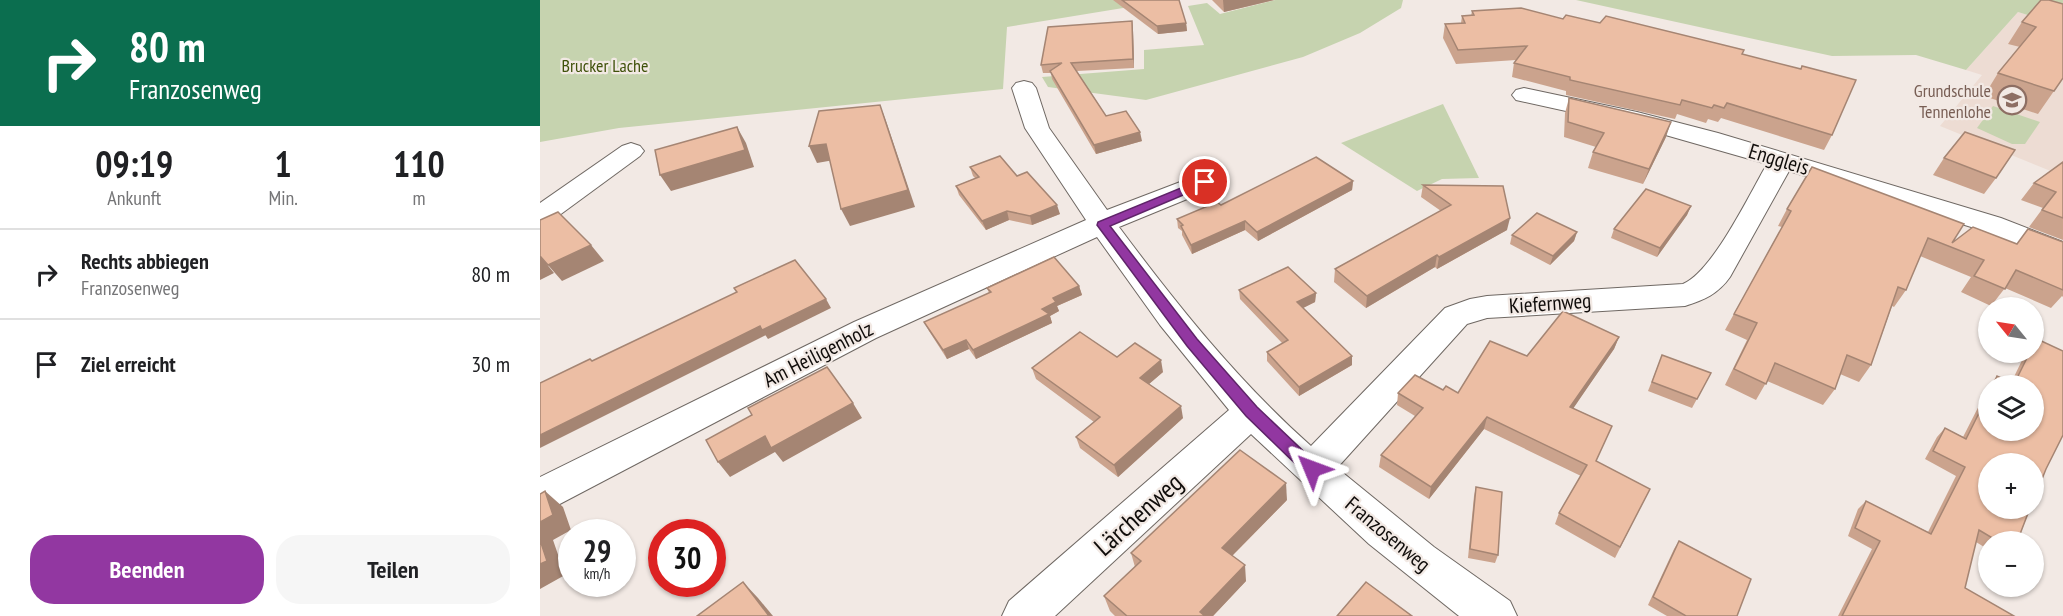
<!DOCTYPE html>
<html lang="de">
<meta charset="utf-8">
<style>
:root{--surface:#fff;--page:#f6f6f6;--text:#202124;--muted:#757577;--line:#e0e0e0;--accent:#9237a1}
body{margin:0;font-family:"PT Sans Narrow",sans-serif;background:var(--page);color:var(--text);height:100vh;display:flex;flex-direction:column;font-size:22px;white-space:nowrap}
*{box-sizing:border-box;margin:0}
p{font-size:20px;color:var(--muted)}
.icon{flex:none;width:33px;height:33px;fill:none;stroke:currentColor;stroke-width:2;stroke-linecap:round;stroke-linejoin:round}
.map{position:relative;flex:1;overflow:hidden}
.side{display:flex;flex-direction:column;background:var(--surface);width:540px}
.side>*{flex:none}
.hud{background:#0b6e4f;color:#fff;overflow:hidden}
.needle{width:39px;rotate:300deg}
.fabs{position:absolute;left:1438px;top:297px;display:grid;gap:12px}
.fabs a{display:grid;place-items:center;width:66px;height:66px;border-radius:50%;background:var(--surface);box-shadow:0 2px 4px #0004;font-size:30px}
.speed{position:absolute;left:18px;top:519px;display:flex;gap:12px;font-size:30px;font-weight:700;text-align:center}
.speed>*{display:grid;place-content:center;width:78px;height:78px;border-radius:50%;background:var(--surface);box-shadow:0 2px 4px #0004;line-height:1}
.speed small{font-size:15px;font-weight:400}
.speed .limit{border:9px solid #d22;background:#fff;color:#111}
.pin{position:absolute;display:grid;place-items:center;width:51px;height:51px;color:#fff;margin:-26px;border:3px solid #fff;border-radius:50%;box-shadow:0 2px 6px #0007}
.me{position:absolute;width:66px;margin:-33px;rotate:314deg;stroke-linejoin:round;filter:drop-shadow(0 0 4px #0008)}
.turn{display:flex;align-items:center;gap:21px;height:126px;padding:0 30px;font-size:27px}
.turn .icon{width:78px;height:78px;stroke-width:2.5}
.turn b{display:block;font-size:42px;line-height:51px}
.eta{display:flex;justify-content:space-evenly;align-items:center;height:102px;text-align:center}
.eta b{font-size:36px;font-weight:700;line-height:42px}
.button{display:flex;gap:12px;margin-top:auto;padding:12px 30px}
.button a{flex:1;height:69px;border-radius:24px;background:var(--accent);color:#fff;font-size:24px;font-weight:700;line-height:69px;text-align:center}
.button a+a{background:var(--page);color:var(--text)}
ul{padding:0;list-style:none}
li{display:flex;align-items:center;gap:18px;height:90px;padding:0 30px;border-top:2px solid var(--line)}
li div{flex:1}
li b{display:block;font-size:22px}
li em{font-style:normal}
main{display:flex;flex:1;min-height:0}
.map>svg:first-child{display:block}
.built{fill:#eddcd3}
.green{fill:#c6d3af}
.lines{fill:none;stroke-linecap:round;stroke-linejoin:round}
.minor-casing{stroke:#6f6863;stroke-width:2}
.minor{fill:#fff;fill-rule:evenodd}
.wall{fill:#cba38d}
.shaded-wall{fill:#a58573}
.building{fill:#ecbea4;stroke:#a58573;stroke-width:1.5}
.route{fill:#9237a1;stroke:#5f2469;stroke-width:1.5}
.labels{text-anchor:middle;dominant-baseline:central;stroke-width:4.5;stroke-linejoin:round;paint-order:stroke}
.far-park-label{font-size:18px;fill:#40520b;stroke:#f2e9e4}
.far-education-label{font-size:18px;fill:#785e54;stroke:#f2e9e4;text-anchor:end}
.street-label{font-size:21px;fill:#100d0b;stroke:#f2e9e4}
.near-street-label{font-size:26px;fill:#100d0b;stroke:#f2e9e4}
</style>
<main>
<section class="side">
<div class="hud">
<div class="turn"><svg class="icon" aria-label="right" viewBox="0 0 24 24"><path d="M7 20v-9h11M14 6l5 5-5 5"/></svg><div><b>80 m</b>Franzosenweg</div></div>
</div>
<div class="eta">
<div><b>09:19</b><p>Ankunft</p></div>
<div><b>1</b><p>Min.</p></div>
<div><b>110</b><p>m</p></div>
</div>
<ul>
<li><svg class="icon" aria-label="right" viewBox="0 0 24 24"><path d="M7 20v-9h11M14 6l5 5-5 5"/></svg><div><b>Rechts abbiegen</b><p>Franzosenweg</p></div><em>80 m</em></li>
<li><svg class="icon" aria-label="arrive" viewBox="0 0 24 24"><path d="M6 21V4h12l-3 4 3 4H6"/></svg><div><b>Ziel erreicht</b></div><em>30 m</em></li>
</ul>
<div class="button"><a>Beenden</a><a>Teilen</a></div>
</section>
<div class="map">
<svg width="1523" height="616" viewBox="0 0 1523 616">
<rect width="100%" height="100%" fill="#f2e9e4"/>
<polygon class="built" points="1478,12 1523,26 1523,176 1400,126 1442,75 1426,70"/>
<g class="green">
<polygon points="0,0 632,0 467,27 463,89 79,128 0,142"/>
<polygon points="735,0 863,0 861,8 820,33 763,57 606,100 508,87 502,77 604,69 604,50 664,45 648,6 667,3 680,14"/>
<polygon points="1036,0 1523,0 1523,26 1478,12 1426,70 1376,55 1292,56"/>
<polygon points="903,104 939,178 902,179 877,191 801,143"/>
<polygon points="1453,106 1500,122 1485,144 1472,144 1437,128"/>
</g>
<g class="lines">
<g class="minor-casing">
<g id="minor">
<path d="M 484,81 L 492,83 L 496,88 L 509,128 L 567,210 L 656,176 L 665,174 L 674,176 L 678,182 L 674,188 L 579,227 C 637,305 698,381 771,446 L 905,308 L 930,299 L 947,296 L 1143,284 C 1173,271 1209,195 1227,164 L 1094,126 L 976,100 L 972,95 L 976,90 L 984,88 L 1097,112 L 1178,133 L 1461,218 L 1523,242 L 1523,263 L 1441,230 L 1249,171 L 1190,277 C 1178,294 1164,300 1145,306 L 947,318 L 927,324 L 797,468 L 894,547 L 970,601 L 977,616 L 919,616 L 829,544 L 711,434 L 515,616 L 462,616 L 469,601 L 689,410 L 620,325 L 557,237 L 336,338 L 14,507 L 0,512 L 0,477 L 314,322 L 546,220 L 485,128 L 472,88 L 476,83 Z"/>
<polygon points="91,143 100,146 104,151 100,156 10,222 0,225 0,203 82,146"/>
</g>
</g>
<use href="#minor" class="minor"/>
</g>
<g class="wall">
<polygon points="573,0 639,0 646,23 647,31 618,34"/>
<polygon points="672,0 734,0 684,12"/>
<polygon points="1501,0 1523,78 1498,114 1444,96 1458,73 1480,47 1468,44 1482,22"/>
<polygon points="932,11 1023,19 1060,23 1203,54 1292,135 1284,150 1181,118 1178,122 1168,119 1166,123 1137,114 1135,119 1026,95 1026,91 972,77 974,63 976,60 916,64 903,38 905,24 921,23 922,16 931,16"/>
<polygon points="592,21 593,30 594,68 537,71 566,116 602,141 556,154 512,79 511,73 503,73 501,65"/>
<polygon points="1029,98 1126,137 1103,184 1048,168 1053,152 1056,147 1024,137 1025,113"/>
<polygon points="1404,158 1456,178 1444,194 1393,175"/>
<polygon points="1523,162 1523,240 1489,227 1503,208 1481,200 1494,183"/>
<polygon points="430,167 477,176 520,214 492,225 469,220 446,230 419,195 416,186 435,178 433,176"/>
<polygon points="813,181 812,190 718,241 705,230 652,254 642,235 642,231 638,228 637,219 681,205"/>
<polygon points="883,185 967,230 897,269 895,267 826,308 794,282 795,269 901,211 881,197"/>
<polygon points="1151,206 1147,215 1117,257 1071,238 1074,229"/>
<polygon points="1247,209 1412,243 1477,244 1488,229 1523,242 1523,297 1522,296 1511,308 1465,288 1451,306 1421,292 1431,277 1380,256 1366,290 1354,307 1352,306 1331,365 1319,382 1300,374 1295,389 1283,405 1227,381 1216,400 1185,385 1207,340 1185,330 1242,227 1238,226"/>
<polygon points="1037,232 1034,241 1010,265 970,244 972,235"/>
<polygon points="539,286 542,295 517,306 519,311 510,316 512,323 436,359 429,349 407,359 389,331 384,322 449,293 447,288"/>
<polygon points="699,290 776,293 775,302 763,308 812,356 812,365 759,396 727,361 727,352 743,344 700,299"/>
<polygon points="1079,337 1074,349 1033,408 1072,426 1056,461 1110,489 1075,558 1015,524 1019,513 1041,476 944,429 889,499 839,467 841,455 875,416 857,405 858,393 903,390 918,393 987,356"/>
<polygon points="1497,339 1506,469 1477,542 1449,542 1449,550 1436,542 1425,588 1474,616 1298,616 1332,549 1308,536 1318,509 1326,501 1388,532 1416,476 1385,459 1397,437 1405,428 1423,437 1449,386 1449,430 1494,386 1449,386 1457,376 1471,383 1486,352 1494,352 1494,342"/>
<polygon points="1122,355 1171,373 1152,408 1108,391"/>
<polygon points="577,357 623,372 609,384 643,418 578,477 540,448 536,437 554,422 496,379 492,368"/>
<polygon points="936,487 958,555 955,563 928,558 934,496"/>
<polygon points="747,500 692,556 706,581 673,616 575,616 570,611 564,596 595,567 591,553"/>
<polygon points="1139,541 1197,616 1127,616 1108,605 1134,549"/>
</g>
<g class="shaded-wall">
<polygon points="683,0 734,0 684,12"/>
<polygon points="592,21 593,30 594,68 593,59"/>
<polygon points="646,23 647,31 618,34 617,26"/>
<polygon points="340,105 346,121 375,207 310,226 301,209"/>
<polygon points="1131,122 1126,137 1103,184 1109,169"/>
<polygon points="197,127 206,143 214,167 131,191 120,175"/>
<polygon points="600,132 602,141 556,154 554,145"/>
<polygon points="286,144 294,160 277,163 269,146"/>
<polygon points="813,181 812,190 718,241 717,232"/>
<polygon points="517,205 520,214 492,225 490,216"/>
<polygon points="1151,206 1147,215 1117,257 1120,248"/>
<polygon points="467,211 469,220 446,230 442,221"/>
<polygon points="970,218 967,230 897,269 899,257"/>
<polygon points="705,221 705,230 652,254 651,245"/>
<polygon points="1037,232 1034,241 1010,265 1013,256"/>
<polygon points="51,245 64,261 22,281 8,265"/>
<polygon points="897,255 895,267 826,308 827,296"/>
<polygon points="1,257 14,273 0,280 0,258"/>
<polygon points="539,286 542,295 517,306 519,311 510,316 512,323 436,359 433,350 502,309 513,298"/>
<polygon points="776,293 775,302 757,311 757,302"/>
<polygon points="286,299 291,308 228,339 222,330"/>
<polygon points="220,326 226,335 0,448 0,435"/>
<polygon points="1079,337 1074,349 1026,419 1030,407"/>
<polygon points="426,340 429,349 407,359 403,350"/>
<polygon points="812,356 812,365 759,396 759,387"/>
<polygon points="621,360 623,372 602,390 600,378"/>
<polygon points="313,403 322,418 243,462 235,452 190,477 178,462 225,436"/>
<polygon points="641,406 643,418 578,477 574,465"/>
<polygon points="947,417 944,429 889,499 891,487"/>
<polygon points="746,483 747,500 684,564 682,548"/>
<polygon points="5,491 23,507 31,530 13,540 25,575 0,589 0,522"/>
<polygon points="705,565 706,581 673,616 661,616 660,612"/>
<polygon points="203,582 218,598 233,616 229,616"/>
</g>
<g class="building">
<polygon points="582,0 639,0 646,23 617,26"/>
<polygon points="1501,0 1509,0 1523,4 1523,78 1514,91 1458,73 1496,27 1482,22"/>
<polygon points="981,8 1023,19 1026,15 1060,23 1066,16 1204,50 1202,54 1261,69 1262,66 1316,80 1292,135 1187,103 1184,108 1174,105 1172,108 1142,100 1140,105 1030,80 1030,77 974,63 987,46 918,50 905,24 925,23 922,16 934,15 932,11"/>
<polygon points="592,21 593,59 531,63 566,116 586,111 600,132 554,145 510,71 522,63 501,65 508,27"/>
<polygon points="1029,98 1131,122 1109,169 1053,152 1064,133 1028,122"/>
<polygon points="340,105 368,190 301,209 286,144 269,146 279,111"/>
<polygon points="197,127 205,150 120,175 115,150"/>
<polygon points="1425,132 1475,150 1456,178 1404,158"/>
<polygon points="460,156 477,176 487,172 517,205 490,216 467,211 442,221 416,186 439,177 430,167"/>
<polygon points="776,157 813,181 717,232 705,221 651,245 641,226 643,225 637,219 677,202 681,205"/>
<polygon points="1523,162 1523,218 1502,210 1516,192 1494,183"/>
<polygon points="1272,167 1424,224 1412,243 1433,227 1477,244 1488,229 1523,242 1523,290 1476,270 1465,289 1434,276 1444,260 1388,238 1366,290 1358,287 1331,365 1307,355 1295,389 1235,363 1226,384 1194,369 1217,323 1194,314 1251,211 1247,209"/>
<polygon points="883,185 963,186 970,218 899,257 897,255 827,296 795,269 911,205"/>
<polygon points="1106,189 1151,206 1120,248 1074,229"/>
<polygon points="18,212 51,245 8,265 1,257 0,258 0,220"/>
<polygon points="997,213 1037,232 1013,256 972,235"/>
<polygon points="514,257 539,286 513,298 516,302 502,309 509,314 433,350 426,340 403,350 384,322 451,292 447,288"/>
<polygon points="255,260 286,299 222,330 220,326 0,435 0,383 50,359 52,361 197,292 194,288"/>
<polygon points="748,267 776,293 757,302 812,356 759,387 727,352 748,340 699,290"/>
<polygon points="1023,311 1079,337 1030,407 1072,426 1056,461 1110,489 1080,547 1019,513 1047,465 947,417 891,487 841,455 883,408 858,393 875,375 903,390 906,386 918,393 950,341 987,356"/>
<polygon points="540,332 577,357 595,343 621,360 600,378 641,406 574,465 536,437 560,417 492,368"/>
<polygon points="1497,339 1523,351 1523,435 1506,469 1494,499 1494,464 1449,464 1449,508 1490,508 1477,542 1459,542 1439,530 1425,588 1474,616 1302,616 1340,541 1315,528 1326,501 1391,534 1425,467 1393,451 1405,428 1426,439 1449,393 1449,430 1494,430 1494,386 1453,386 1457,376 1474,384 1490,352 1494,352 1494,344"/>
<polygon points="1122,355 1171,373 1157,399 1112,382"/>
<polygon points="287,367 313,403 231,448 225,436 178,462 166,440 212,415 208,408"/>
<polygon points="700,450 746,483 682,548 705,565 660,612 665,616 587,616 564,596 601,561 591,553"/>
<polygon points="936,487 962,492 958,555 930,549"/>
<polygon points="5,491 13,515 0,522 0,494"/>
<polygon points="0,540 7,561 0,564"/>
<polygon points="1139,541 1211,579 1197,616 1146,616 1113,597"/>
<polygon points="203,582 229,616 157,616"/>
<polygon points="826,582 872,616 797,616"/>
</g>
<polygon class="route" points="665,178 671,182 669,184 570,226 657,339 717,407 777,464 780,469 777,474 772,476 766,474 706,416 647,346 557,225 558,222"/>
<defs>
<g id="school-ring" transform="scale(1.5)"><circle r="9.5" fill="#f2e9e4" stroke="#8d6e63" stroke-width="1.5"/><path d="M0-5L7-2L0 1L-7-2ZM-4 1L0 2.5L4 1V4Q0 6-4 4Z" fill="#8d6e63"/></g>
</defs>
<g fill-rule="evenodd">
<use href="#school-ring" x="1472" y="100"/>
</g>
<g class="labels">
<g class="far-park-label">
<text x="65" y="65">Brucker Lache</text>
</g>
<g class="far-education-label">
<text x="1451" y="90">Grundschule<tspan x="1451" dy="21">Tennenlohe</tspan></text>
</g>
<g class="street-label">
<text transform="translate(1239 159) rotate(17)">Enggleis</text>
<text transform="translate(1010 303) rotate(-4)">Kiefernweg</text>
<text transform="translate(278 354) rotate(-27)">Am Heiligenholz</text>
<text transform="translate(848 534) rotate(40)">Franzosenweg</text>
</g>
<g class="near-street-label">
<text transform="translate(598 514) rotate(-42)">Lärchenweg</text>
</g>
</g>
</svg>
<div class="fabs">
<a><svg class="needle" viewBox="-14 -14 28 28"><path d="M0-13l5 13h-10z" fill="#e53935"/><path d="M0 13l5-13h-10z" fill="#757577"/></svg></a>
<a><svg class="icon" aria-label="layers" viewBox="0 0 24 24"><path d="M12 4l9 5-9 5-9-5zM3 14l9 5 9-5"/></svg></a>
<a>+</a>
<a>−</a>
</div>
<div class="speed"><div>29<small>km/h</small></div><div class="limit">30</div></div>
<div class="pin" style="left:665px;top:182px;background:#d93025"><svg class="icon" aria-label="arrive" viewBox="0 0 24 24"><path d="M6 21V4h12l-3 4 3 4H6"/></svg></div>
<svg class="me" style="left:772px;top:469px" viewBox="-20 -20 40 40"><path d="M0-17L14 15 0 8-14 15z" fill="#9237a1" stroke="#fff" stroke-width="4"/></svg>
</div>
</main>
